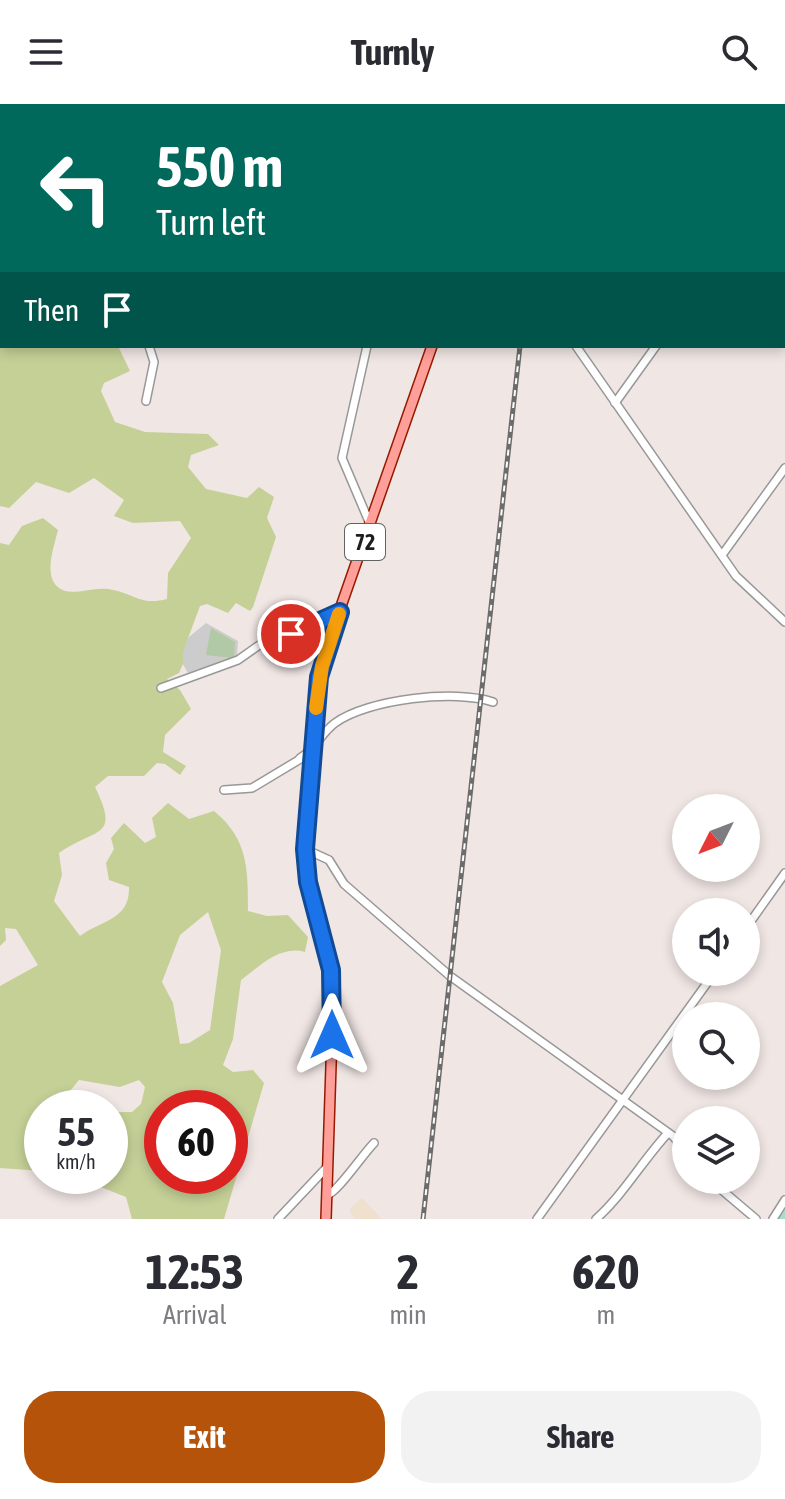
<!DOCTYPE html>
<style>
:root{--surface:#fff;--page:#f2f2f3;--text:#2b2b33;--muted:#7c7c81;--accent:#b45309}
body{margin:0;font-family:"Asap Condensed",sans-serif;background:var(--page);color:var(--text);height:100vh;display:flex;flex-direction:column;font-size:30px;white-space:nowrap}
*{box-sizing:border-box;margin:0}
p{font-size:26px;color:var(--muted)}
.icon{flex:none;width:44px;height:44px;fill:none;stroke:currentColor;stroke-width:2;stroke-linecap:round;stroke-linejoin:round}
.map{position:relative;height:1115px;overflow:hidden}
.drawer{display:flex;flex-direction:column;background:var(--surface);flex:1}
.drawer>*{flex:none}
.top-card{position:absolute;left:0px;top:0px;width:786px;height:244px;box-shadow:0 4px 12px #0003;background:#00695c;color:#fff;overflow:hidden}
.needle{width:52px;rotate:228deg}
.tools{position:absolute;left:672px;top:690px;display:grid;gap:16px}
.tools a{display:grid;place-items:center;width:88px;height:88px;border-radius:50%;background:var(--surface);box-shadow:0 4px 12px #0003;font-size:40px}
.speed{position:absolute;left:24px;top:986px;display:flex;gap:16px;font-size:40px;font-weight:700;text-align:center}
.speed>*{display:grid;place-content:center;width:104px;height:104px;border-radius:50%;background:var(--surface);box-shadow:0 4px 12px #0003;line-height:1}
.speed small{font-size:20px;font-weight:400}
.speed .limit{border:12px solid #d22;background:#fff;color:#111}
.pin{position:absolute;display:grid;place-items:center;width:68px;height:68px;color:#fff;margin:-34px;border:4px solid #fff;border-radius:50%;box-shadow:0 2px 8px #0007}
.me{position:absolute;width:88px;margin:-44px;rotate:0deg;stroke-linejoin:round;filter:drop-shadow(0 0 6px #0008)}
.turn{display:flex;align-items:center;gap:28px;height:168px;padding:0 24px;font-size:36px}
.turn .icon{width:104px;height:104px;stroke-width:2.5}
.turn b{display:block;font-size:56px;line-height:68px}
.then{display:flex;align-items:center;height:76px;padding:0 24px;background:#0003;gap:16px;font-size:30px}
.eta{display:flex;justify-content:space-evenly;align-items:center;height:136px;text-align:center}
.eta b{font-size:48px;font-weight:700;line-height:56px}
.cta{display:flex;gap:16px;margin-top:auto;padding:16px 24px}
.cta a{flex:1;height:92px;border-radius:32px;background:var(--accent);color:#fff;font-size:32px;font-weight:700;line-height:92px;text-align:center}
.cta a+a{background:var(--page);color:var(--text)}
header{display:flex;justify-content:space-between;align-items:center;height:104px;padding:0 24px;background:var(--surface);font-size:36px;font-weight:700}
.map>svg:first-child{display:block}
.religious{fill:#ccc}
.farmland{fill:#efe1ce}
.forest{fill:#c5d097;fill-rule:evenodd}
.cemetery{fill:#b1c9a4}
.lines{fill:none;stroke-linecap:round;stroke-linejoin:round}
.stream{stroke:#a2dfce;stroke-width:2}
.river{stroke:#a2dfce;stroke-width:9}
.minor-casing{stroke:#989898;stroke-width:10}
.major-casing{stroke:#981800;stroke-width:12}
.minor{stroke:#fff;stroke-width:7}
.major{stroke:#ff9f99;stroke-width:9}
.rail-casing{stroke:#6c6c6c;stroke-width:5}
.rail{stroke:#fff;stroke-width:2;stroke-dasharray:6;stroke-linecap:butt}
.major-bridge-casing{stroke:#981800;stroke-width:12;stroke-linecap:butt}
.major-bridge{stroke:#ff9f99;stroke-width:9}
.route-casing{stroke:#114b97;stroke-width:20}
.route{stroke:#1a73e8;stroke-width:14}
.slow{stroke:#f59e0b;stroke-width:14}
.labels{text-anchor:middle;dominant-baseline:central;stroke-width:6;stroke-linejoin:round;paint-order:stroke}
.shield{fill:#fff;stroke:#626262;stroke-width:2}
.shield-label{font-size:22px;font-weight:bold;fill:#1e1e1e}
</style>
<header><svg class="icon" aria-label="menu" viewBox="0 0 24 24"><path d="M4 6h16M4 12h16M4 18h16"/></svg>Turnly<svg class="icon" aria-label="search" viewBox="0 0 24 24"><circle cx="10" cy="10" r="6"/><path d="M15 15l6 6"/></svg></header>
<div class="map">
<svg width="785" height="1115" viewBox="0 0 785 1115">
<rect width="100%" height="100%" fill="#f0e6e4"/>
<polygon class="religious" points="206,519 238,537 237,553 188,569 178,552 189,533"/>
<polygon class="farmland" points="362,1094 382,1115 355,1115 349,1106"/>
<g class="forest">
<polygon points="2,32 2,166 0,163"/>
<path d="M 0,203 L 2,242 L 118,242 L 130,267 L 104,279 L 101,287 L 115,318 L 145,328 L 208,330 L 219,341 L 191,351 L 188,363 L 206,385 L 247,394 L 259,383 L 274,393 L 267,414 L 276,433 L 253,503 L 250,507 L 236,499 L 228,509 L 207,500 L 200,502 L 183,548 L 183,560 L 179,569 L 167,575 L 180,586 L 191,605 L 165,631 L 163,648 L 186,662 L 180,671 L 165,660 L 157,659 L 144,672 L 108,672 L 95,683 C 121,736 95,723 59,749 L 62,771 L 54,797 L 80,832 C 101,816 130,816 129,783 L 109,776 L 106,759 L 114,745 L 111,734 L 124,719 L 145,739 L 156,733 L 152,714 L 168,699 L 189,715 L 214,707 C 248,735 248,764 248,807 L 267,812 L 288,811 L 308,833 L 305,848 C 280,841 260,862 241,876 L 233,935 L 223,961 L 233,968 L 253,966 L 264,979 L 224,1115 L 132,1115 L 126,1093 L 93,1080 L 84,1072 L 110,1072 L 110,1008 L 132,1008 L 141,1000 L 145,983 L 139,976 L 120,983 L 79,976 L 65,993 L 100,1004 L 42,1004 L 42,1067 L 0,1064 L 0,882 L 38,861 L 16,825 L 5,824 L 6,836 L 0,842 L 0,439 L 9,441 L 22,422 L 43,414 L 58,426 C 54,443 40,479 65,487 C 77,490 95,483 108,485 C 135,489 139,502 167,495 L 168,469 L 191,434 L 180,417 L 133,419 L 114,412 L 124,396 L 94,374 L 69,389 L 36,378 L 9,404 L 0,402 ZM 208,808 L 221,846 L 210,926 L 189,939 L 180,940 L 173,899 L 162,878 L 180,831 ZM 162,1004 L 230,1004 L 230,1072 L 162,1072 Z"/>
</g>
<polygon class="cemetery" points="211,524 235,538 234,554 206,551"/>
<g class="lines">
<g class="stream">
<polyline points="528,2 547,2"/>
<polyline points="574,2 579,0"/>
</g>
<polyline class="river" points="782,1115 785,1111"/>
<g class="minor-casing">
<g id="minor">
<polyline points="93,0 96,2"/>
<polyline points="326,0 327,2"/>
<polyline points="405,0 407,2"/>
<polyline points="774,0 775,2"/>
<polyline points="161,2 161,0"/>
<polyline points="680,2 682,0"/>
<polyline points="784,19 785,21"/>
<polyline points="784,66 785,65"/>
<polyline points="367,242 342,354 370,420"/>
<polyline points="576,242 736,472 785,518"/>
<polyline points="146,297 154,258 149,242"/>
<polyline points="615,299 656,242"/>
<polyline points="722,451 785,364"/>
<polyline points="161,584 238,556 265,537 314,523 340,508"/>
<path d="M 300,654 C 316,645 321,629 335,619 C 368,595 456,585 493,598"/>
<polyline points="224,686 252,684 302,654"/>
<polyline points="305,745 329,756 344,780 450,872 673,1032 686,1048"/>
<polyline points="746,824 785,769"/>
<polyline points="710,1076 756,1115"/>
<path d="M 327,1091 C 337,1089 363,1050 374,1039"/>
<polyline points="278,1115 328,1062"/>
<polyline points="537,1115 715,868"/>
<path d="M 596,1115 C 624,1090 642,1057 668,1029"/>
<polyline points="773,1115 785,1096"/>
</g>
</g>
<g class="major-casing">
<g id="major">
<polyline points="456,0 457,2"/>
<polyline points="314,637 319,573 325,548 432,242"/>
<polyline points="312,655 305,760 327,843 333,900 326,1115"/>
</g>
</g>
<use href="#minor" class="minor"/>
<use href="#major" class="major"/>
<g class="rail-casing">
<g id="rail">
<polyline points="546,2 546,0"/>
<polyline points="423,1115 520,242"/>
</g>
</g>
<use href="#rail" class="rail"/>
<g class="major-bridge-casing">
<polyline id="major-bridge" points="312,655 314,637"/>
</g>
<use href="#major-bridge" class="major-bridge"/>
</g>
<g class="lines">
<g class="route-casing">
<polyline id="route" points="291,530 340,508 319,573 305,745 308,778 331,866 332,931"/>
</g>
<use href="#route" class="route"/>
<polyline class="slow" points="316,604 322,562 339,510"/>
</g>
<g class="labels">
<rect class="shield" x="345" y="420" width="40" height="36" rx="6"/>
<g class="shield-label">
<text x="365" y="438">72</text>
</g>
</g>
</svg>
<div class="tools">
<a><svg class="needle" viewBox="-14 -14 28 28"><path d="M0-13l5 13h-10z" fill="#e53935"/><path d="M0 13l5-13h-10z" fill="#7c7c81"/></svg></a>
<a><svg class="icon" aria-label="sound" viewBox="0 0 24 24"><path d="M4 9h4l5-4v14l-5-4H4zM17 9q2 3 0 6"/></svg></a>
<a><svg class="icon" aria-label="search" viewBox="0 0 24 24"><circle cx="10" cy="10" r="6"/><path d="M15 15l6 6"/></svg></a>
<a><svg class="icon" aria-label="layers" viewBox="0 0 24 24"><path d="M12 4l9 5-9 5-9-5zM3 14l9 5 9-5"/></svg></a>
</div>
<div class="speed"><div>55<small>km/h</small></div><div class="limit">60</div></div>
<div class="pin" style="left:291px;top:530px;background:#d93025"><svg class="icon" aria-label="arrive" viewBox="0 0 24 24"><path d="M6 21V4h12l-3 4 3 4H6"/></svg></div>
<svg class="me" style="left:332px;top:931px" viewBox="-20 -20 40 40"><path d="M0-17L14 15 0 8-14 15z" fill="#1a73e8" stroke="#fff" stroke-width="4"/></svg>
<div class="top-card">
<div class="turn"><svg class="icon" aria-label="left" viewBox="0 0 24 24"><path d="M17 20v-9H6M10 6l-5 5 5 5"/></svg><div><b>550 m</b>Turn left</div></div>
<div class="then">Then<svg class="icon" aria-label="arrive" viewBox="0 0 24 24"><path d="M6 21V4h12l-3 4 3 4H6"/></svg></div>
</div>
</div>
<section class="drawer">
<div class="eta">
<div><b>12:53</b><p>Arrival</p></div>
<div><b>2</b><p>min</p></div>
<div><b>620</b><p>m</p></div>
</div>
<div class="cta"><a>Exit</a><a>Share</a></div>
</section>
